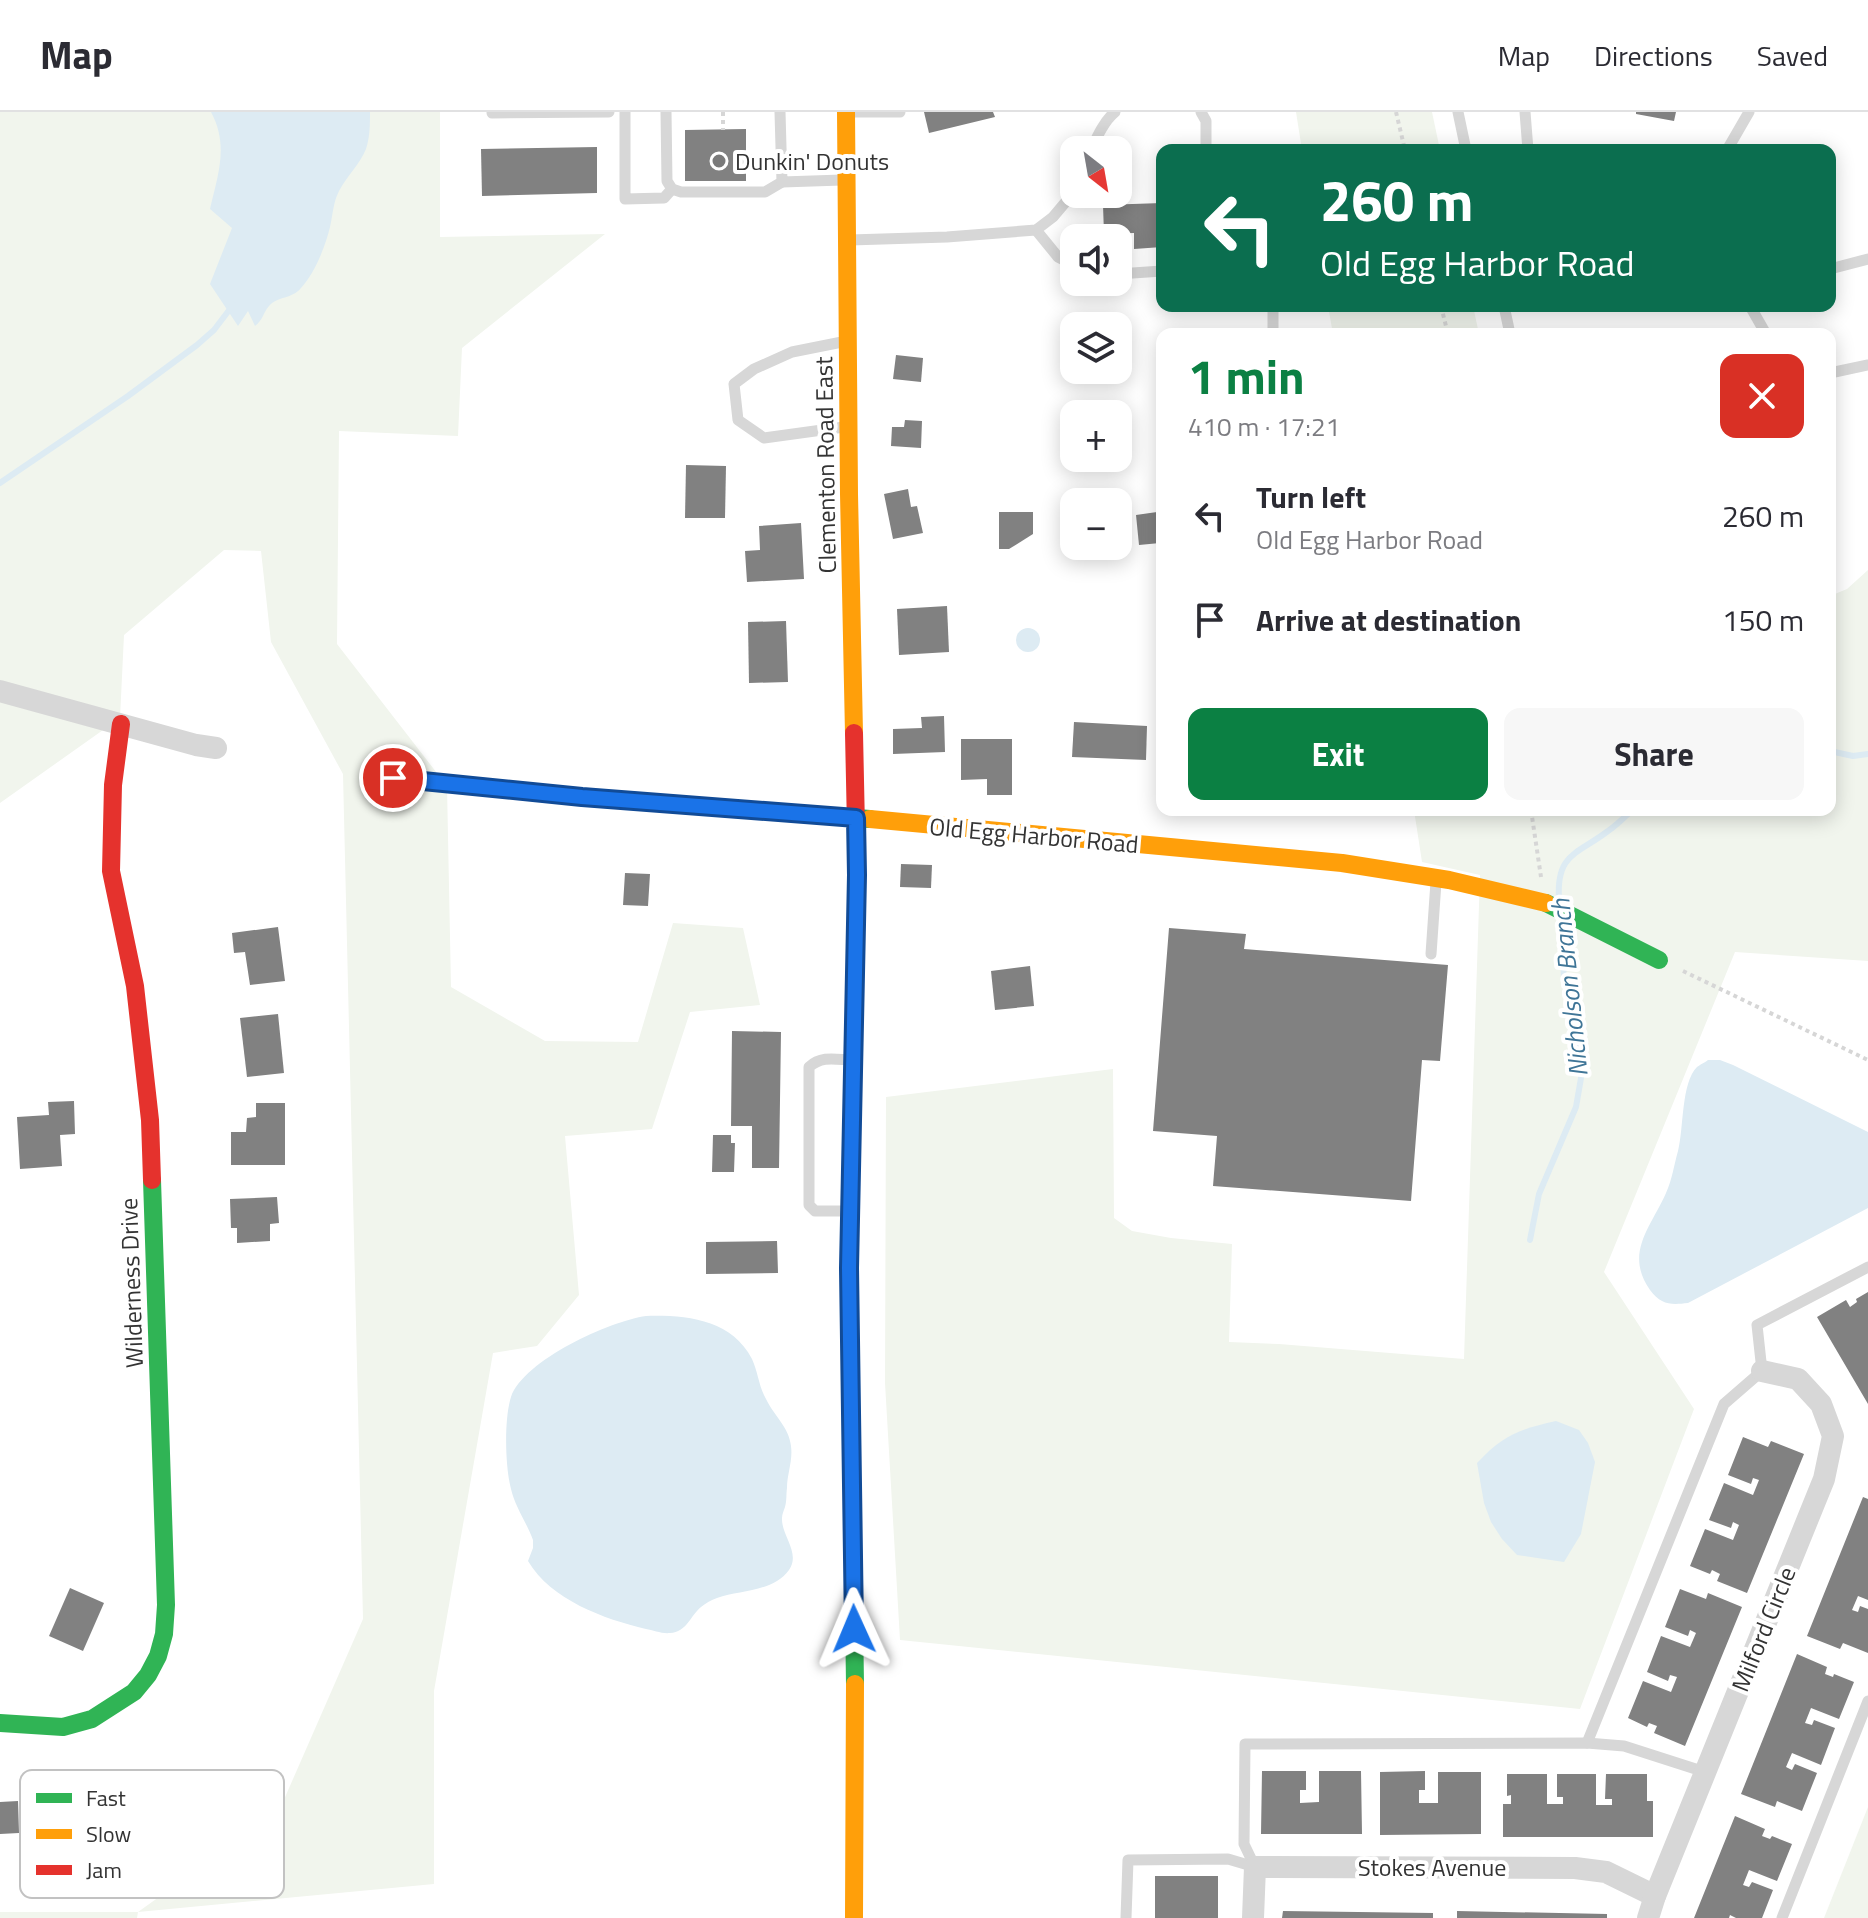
<!DOCTYPE html>
<meta charset="utf-8">
<style>
:root{--surface:#fff;--page:#f7f7f7;--text:#2b2b33;--muted:#7c7c81;--line:#e1e1e2;--accent:#0b8043}
body{margin:0;font-family:"Titillium Web",sans-serif;background:var(--page);color:var(--text);height:100vh;display:flex;flex-direction:column;font-size:30px;white-space:nowrap}
*{box-sizing:border-box;margin:0}
p{font-size:26px;color:var(--muted)}
.icon{flex:none;width:44px;height:44px;fill:none;stroke:currentColor;stroke-width:2;stroke-linecap:round;stroke-linejoin:round}
.map{position:relative;flex:1;overflow:hidden}
.sheet{position:absolute;left:1156px;top:216px;width:680px;height:488px;display:flex;flex-direction:column;background:var(--surface);border-radius:16px;box-shadow:0 4px 20px #0003}
.sheet>*{flex:none}
.banner{position:absolute;left:1156px;top:32px;width:680px;height:168px;border-radius:16px;box-shadow:0 4px 20px #0003;background:#0b6e4f;color:#fff;overflow:hidden}
.needle{width:52px;rotate:149deg}
.fabs{position:absolute;left:1060px;top:24px;display:grid;gap:16px}
.fabs a{display:grid;place-items:center;width:72px;height:72px;border-radius:16px;background:var(--surface);box-shadow:0 4px 20px #0003;font-size:40px}
.pin{position:absolute;display:grid;place-items:center;width:68px;height:68px;color:#fff;margin:-34px;border:4px solid #fff;border-radius:50%;box-shadow:0 2px 8px #0007}
.me{position:absolute;width:88px;margin:-44px;rotate:359deg;stroke-linejoin:round;filter:drop-shadow(0 0 6px #0008)}
.turn{display:flex;align-items:center;gap:28px;height:168px;padding:0 32px;font-size:36px}
.turn .icon{width:104px;height:104px;stroke-width:2.5}
.turn b{display:block;font-size:56px;line-height:68px}
.round{display:grid;place-items:center;flex:none;width:84px;height:84px;border-radius:16px;background:var(--page)}
.head{display:flex;align-items:center;justify-content:space-between;height:136px;padding:0 32px}
h1{font-size:48px;font-weight:700;line-height:60px;color:var(--accent)}
.primary-button{display:flex;gap:16px;margin-top:auto;padding:16px 32px}
.primary-button a{flex:1;height:92px;border-radius:16px;background:var(--accent);color:#fff;font-size:32px;font-weight:700;line-height:92px;text-align:center}
.primary-button a+a{background:var(--page);color:var(--text)}
ul{padding:0;list-style:none}
li{display:flex;align-items:center;gap:24px;height:104px;padding:0 32px}
li div{flex:1}
li b{display:block;font-size:30px}
li em{font-style:normal}
header{display:flex;align-items:center;gap:48px;box-sizing:border-box;height:112px;padding:0 40px;background:var(--surface);border-bottom:2px solid var(--line)}
header strong{font-size:38px}
nav{display:flex;gap:44px;margin-inline-start:auto;font-size:28px}
.map>svg:first-child{display:block}
.green{fill:#f1f5ed}
.water{fill:#ddebf3}
.lines{fill:none;stroke-linecap:round;stroke-linejoin:round}
.stream{stroke:#ddebf3;stroke-width:6}
.building{fill:#818181}
.path{stroke:#d6d6d6;stroke-width:4;stroke-dasharray:4 4;stroke-linecap:butt}
.lane{stroke:#d7d7d7;stroke-width:11}
.street{stroke:#d7d7d7;stroke-width:22}
.fast{stroke:#30b455;stroke-width:18}
.slow{stroke:#ff9f0a;stroke-width:18}
.jam{stroke:#e5322d;stroke-width:18}
.route-casing{stroke:#114b97;stroke-width:20}
.route{stroke:#1a73e8;stroke-width:14}
.poi-dot{fill:#7a7a7a;stroke:#fff;stroke-width:3}
.labels{text-anchor:middle;dominant-baseline:central;stroke-width:8;stroke-linejoin:round;paint-order:stroke}
.poi-label{font-size:24px;fill:#333;stroke:#fff;text-anchor:start}
.street-label{font-size:24px;fill:#333;stroke:#fff}
.water-label{font-size:26px;font-style:italic;fill:#3f7597;stroke:#fff}
.key{fill:#fff;stroke:#c2c2c2;stroke-width:2}
.key-label{font-size:22px;fill:#333}
</style>
<header>
<strong>Map</strong>
<nav><a>Map</a><a>Directions</a><a>Saved</a></nav>
</header>
<div class="map">
<svg width="1868" height="1806" viewBox="0 0 1868 1806">
<rect width="100%" height="100%" fill="#fff"/>
<g class="green">
<polygon points="0,0 440,0 440,125 605,122 462,236 458,324 339,319 337,532 447,674 451,875 545,929 638,930 673,811 743,816 760,893 690,900 652,1017 565,1024 579,1183 537,1234 493,1241 434,1579 434,1772 138,1800 137,1806 0,1806 0,1800 138,1800 279,1699 363,1507 343,662 271,530 261,439 224,438 124,523 120,606 0,691"/>
<polygon points="1296,0 1432,0 1440,38 1302,38"/>
<polygon points="1328,194 1473,194 1479,222 1333,222"/>
<polygon points="1868,458 1868,849 1735,840 1604,1160 1694,1297 1580,1597 900,1528 885,1271 886,985 1113,957 1114,1106 1132,1119 1171,1126 1232,1132 1229,1230 1279,1232 1464,1247 1480,763 1422,750 1414,698 1830,698 1830,484 1847,477"/>
<polygon points="1868,1695 1868,1806 1824,1806"/>
</g>
<g class="water">
<path d="M 211,0 L 370,0 C 370,12 370,25 366,37 C 360,52 347,64 339,79 C 333,91 333,102 330,115 C 325,135 315,161 301,176 C 292,187 278,184 269,194 C 263,201 263,208 255,214 L 248,199 L 238,214 L 210,172 L 232,116 L 210,97 C 218,63 229,33 211,0 Z"/>
<circle cx="1028" cy="528" r="12"/>
<path d="M 1708,948 L 1720,948 L 1733,953 L 1868,1020 L 1868,1096 L 1688,1191 C 1671,1193 1661,1193 1650,1178 C 1624,1141 1651,1115 1666,1081 C 1672,1068 1674,1053 1678,1039 C 1684,1016 1681,971 1697,955 C 1698,954 1707,949 1708,948 Z"/>
<path d="M 646,1204 C 686,1203 731,1207 752,1247 C 758,1260 759,1275 766,1287 C 774,1304 789,1315 791,1334 C 793,1349 787,1362 787,1376 C 786,1383 787,1388 785,1395 C 784,1398 782,1402 782,1406 C 781,1423 801,1441 789,1458 C 773,1480 740,1478 717,1486 C 711,1488 706,1491 701,1495 C 690,1504 687,1520 670,1521 C 662,1522 653,1518 646,1517 C 604,1507 551,1488 528,1449 L 533,1436 L 533,1428 C 527,1411 515,1395 511,1377 C 505,1354 504,1307 511,1285 C 524,1248 610,1209 646,1204 Z"/>
<path d="M 1556,1309 L 1579,1318 L 1588,1331 L 1595,1350 L 1581,1422 L 1564,1450 L 1517,1443 L 1502,1427 L 1491,1410 L 1484,1391 L 1477,1351 C 1503,1323 1520,1317 1556,1309 Z"/>
</g>
<g class="lines">
<g class="stream">
<polyline points="0,371 128,284 197,233 214,218 233,193"/>
<polyline points="1830,639 1853,644 1868,642"/>
<path d="M 1559,787 C 1556,741 1578,742 1608,719 C 1617,713 1624,705 1633,698"/>
<polyline points="1530,1128 1539,1082 1576,995 1581,966 1580,937 1564,867 1561,810"/>
</g>
</g>
<g class="building">
<polygon points="924,0 993,0 995,5 929,21"/>
<polygon points="1636,0 1676,0 1674,9 1636,2"/>
<polygon points="746,17 746,43 752,42 753,56 746,56 746,69 685,69 685,18"/>
<polygon points="597,35 597,81 482,84 481,37"/>
<polygon points="1162,91 1162,135 1134,137 1134,121 1104,122 1103,93"/>
<polygon points="896,243 923,246 921,270 893,267"/>
<polygon points="905,308 922,309 921,336 891,334 892,315 904,315"/>
<polygon points="686,353 726,354 725,406 685,406"/>
<polygon points="908,377 911,395 917,394 923,421 893,427 884,382"/>
<polygon points="999,400 1033,400 1033,422 1009,437 999,437"/>
<polygon points="1157,400 1160,431 1139,433 1136,403"/>
<polygon points="801,411 804,467 747,470 745,439 760,438 759,414"/>
<polygon points="947,494 949,540 899,543 897,497"/>
<polygon points="786,509 788,570 749,571 748,510"/>
<polygon points="944,604 945,640 893,642 893,617 922,616 921,605"/>
<polygon points="1074,610 1147,614 1146,648 1072,645"/>
<polygon points="961,627 1012,627 1012,683 987,683 987,667 961,668"/>
<polygon points="901,752 932,753 931,776 900,775"/>
<polygon points="625,761 650,762 648,794 623,793"/>
<polygon points="278,815 285,869 250,873 245,840 234,841 232,821"/>
<polygon points="1169,816 1246,822 1244,837 1448,853 1440,949 1422,948 1411,1089 1213,1074 1217,1024 1153,1019"/>
<polygon points="1030,854 1034,894 995,898 991,859"/>
<polygon points="278,902 284,961 247,965 240,906"/>
<polygon points="732,919 781,920 779,1056 752,1056 752,1014 731,1014"/>
<polygon points="74,989 75,1022 60,1023 62,1054 20,1057 17,1005 49,1003 48,990"/>
<polygon points="256,991 285,991 285,1053 231,1053 231,1020 246,1020 247,1006 256,1005"/>
<polygon points="713,1023 731,1023 731,1031 735,1031 734,1060 712,1060"/>
<polygon points="277,1085 279,1111 270,1112 270,1129 237,1131 237,1116 231,1116 230,1087"/>
<polygon points="777,1129 778,1161 706,1162 706,1130"/>
<polygon points="1868,1180 1868,1292 1817,1205 1846,1188 1850,1195 1857,1190 1856,1187"/>
<polygon points="1743,1325 1768,1335 1771,1329 1804,1342 1747,1481 1717,1469 1720,1462 1712,1458 1710,1462 1690,1454 1705,1417 1733,1428 1739,1413 1733,1410 1731,1416 1709,1408 1724,1371 1753,1383 1759,1368 1753,1366 1751,1372 1728,1363"/>
<polygon points="1863,1385 1868,1387 1868,1488 1858,1484 1852,1498 1858,1500 1860,1494 1868,1497 1868,1541 1843,1531 1840,1537 1807,1524"/>
<polygon points="70,1476 104,1491 83,1539 49,1524"/>
<polygon points="1680,1477 1706,1487 1708,1481 1742,1495 1685,1634 1654,1621 1657,1614 1649,1611 1647,1615 1628,1606 1643,1569 1671,1580 1677,1565 1670,1563 1668,1569 1647,1560 1661,1524 1690,1535 1696,1521 1690,1518 1688,1524 1665,1515"/>
<polygon points="1797,1542 1827,1555 1825,1562 1833,1565 1834,1562 1854,1570 1839,1607 1811,1596 1805,1611 1812,1613 1814,1608 1835,1616 1821,1653 1792,1641 1786,1655 1792,1658 1795,1652 1817,1661 1802,1699 1777,1689 1775,1695 1741,1682"/>
<polygon points="1262,1659 1306,1659 1306,1678 1300,1678 1300,1691 1319,1690 1319,1659 1361,1659 1362,1722 1261,1722"/>
<polygon points="1425,1659 1425,1678 1419,1678 1419,1691 1438,1691 1438,1660 1481,1660 1481,1722 1380,1723 1380,1660"/>
<polygon points="1507,1662 1547,1662 1547,1692 1563,1692 1563,1685 1557,1685 1557,1662 1596,1662 1596,1693 1612,1693 1612,1687 1605,1687 1606,1662 1647,1662 1647,1689 1653,1689 1653,1725 1503,1725 1503,1692 1511,1692 1511,1683 1507,1684"/>
<polygon points="18,1689 19,1721 0,1722 0,1690"/>
<polygon points="1735,1704 1765,1717 1762,1724 1770,1727 1772,1724 1792,1732 1777,1769 1749,1758 1743,1773 1749,1775 1752,1770 1773,1778 1762,1806 1736,1806 1730,1803 1729,1806 1694,1806"/>
<rect x="1155" y="1764" width="63" height="42"/>
<polygon points="1283,1799 1433,1801 1433,1806 1282,1806"/>
<polygon points="1457,1799 1607,1802 1607,1806 1457,1806"/>
</g>
<g class="lines">
<g class="path">
<polyline points="723,0 723,18"/>
<polyline points="1396,0 1405,38"/>
<polyline points="1441,194 1448,222"/>
<polyline points="1531,698 1541,765"/>
<polyline points="1683,859 1868,948"/>
</g>
<g class="lane">
<polyline points="625,0 625,87 664,86 672,77"/>
<polyline points="666,0 667,69 672,77 681,80 765,80 782,70"/>
<polyline points="780,0 782,70 842,68"/>
<polyline points="847,0 900,0"/>
<polyline points="1201,0 1206,9 1206,38"/>
<polyline points="1458,0 1466,38"/>
<polyline points="1525,0 1528,38"/>
<polyline points="492,1 609,0"/>
<path d="M 1091,38 C 1097,25 1104,9 1115,0"/>
<polyline points="1727,38 1749,0"/>
<polyline points="1036,118 1058,145 1074,153"/>
<polyline points="850,128 947,125 1036,118 1053,105 1069,86 1074,76"/>
<polyline points="1830,157 1868,147"/>
<polyline points="1118,162 1162,159"/>
<polyline points="1273,194 1273,222"/>
<polyline points="1504,194 1510,222"/>
<polyline points="1750,194 1766,222"/>
<polyline points="1830,261 1868,253"/>
<polyline points="844,315 764,326 738,308 734,272 754,257 792,240 847,229"/>
<polyline points="1431,842 1436,770"/>
<path d="M 849,948 C 834,947 821,944 809,955 L 809,1093 L 815,1099 L 849,1099"/>
<polyline points="1587,1631 1724,1292 1762,1259 1757,1213 1868,1155"/>
<polyline points="1255,1755 1244,1732 1245,1632 1587,1631 1624,1634 1705,1660"/>
<polyline points="1126,1806 1128,1748 1228,1747 1255,1755"/>
<polyline points="1782,1806 1868,1589"/>
</g>
<g class="street">
<polyline points="0,579 196,633 216,636"/>
<polyline points="1253,1806 1255,1755 1575,1756 1606,1760 1655,1784"/>
<polyline points="1648,1806 1655,1784 1824,1367 1833,1324 1821,1292 1798,1267 1762,1259"/>
</g>
<g class="fast">
<polyline points="393,666 582,685 870,707"/>
<polyline points="1546,791 1659,848"/>
<polyline points="854,915 849,1156 855,1572"/>
<polyline points="0,1611 63,1615 92,1607 134,1580 148,1563 158,1544 164,1522 166,1493 152,1068"/>
</g>
<g class="slow">
<polyline points="846,0 849,382 854,621"/>
<polyline points="870,707 1342,751 1449,768 1546,791"/>
<polyline points="854,1806 855,1572"/>
</g>
<g class="jam">
<polyline points="121,612 113,673 111,759 135,874 150,1008 152,1068"/>
<polyline points="854,915 857,763 854,621"/>
</g>
</g>
<g class="lines">
<g class="route-casing">
<polyline id="route" points="393,666 582,685 856,706 857,763 849,1156 854,1517"/>
</g>
<use href="#route" class="route"/>
</g>
<circle class="poi-dot" cx="719" cy="49" r="8"/>
<g class="labels">
<g class="poi-label">
<text x="735" y="49">Dunkin' Donuts</text>
</g>
<g class="street-label">
<text transform="translate(825 353) rotate(-91)">Clementon Road East</text>
<text transform="translate(1034 723) rotate(5)">Old Egg Harbor Road</text>
<text transform="translate(131 1171) rotate(-92)">Wilderness Drive</text>
<text transform="translate(1763 1517) rotate(-68)">Milford Circle</text>
<text x="1432" y="1755">Stokes Avenue</text>
</g>
<g class="water-label">
<text transform="translate(1569 876) rotate(-96)">Nicholson Branch</text>
</g>
</g>
<rect x="20" y="1658" width="264" height="128" rx="12" class="key"/>
<rect x="36" y="1681" width="36" height="10" fill="#30b455"/>
<rect x="36" y="1717" width="36" height="10" fill="#ff9f0a"/>
<rect x="36" y="1753" width="36" height="10" fill="#e5322d"/>
<g class="key-label">
<text x="86" y="1694">Fast</text>
<text x="86" y="1730">Slow</text>
<text x="86" y="1766">Jam</text>
</g>
</svg>
<div class="fabs">
<a><svg class="needle" viewBox="-14 -14 28 28"><path d="M0-13l5 13h-10z" fill="#e53935"/><path d="M0 13l5-13h-10z" fill="#7c7c81"/></svg></a>
<a><svg class="icon" aria-label="sound" viewBox="0 0 24 24"><path d="M4 9h4l5-4v14l-5-4H4zM17 9q2 3 0 6"/></svg></a>
<a><svg class="icon" aria-label="layers" viewBox="0 0 24 24"><path d="M12 4l9 5-9 5-9-5zM3 14l9 5 9-5"/></svg></a>
<a>+</a>
<a>−</a>
</div>
<div class="pin" style="left:393px;top:666px;background:#d93025"><svg class="icon" aria-label="arrive" viewBox="0 0 24 24"><path d="M6 21V4h12l-3 4 3 4H6"/></svg></div>
<svg class="me" style="left:854px;top:1517px" viewBox="-20 -20 40 40"><path d="M0-17L14 15 0 8-14 15z" fill="#1a73e8" stroke="#fff" stroke-width="4"/></svg>
<div class="banner">
<div class="turn"><svg class="icon" aria-label="left" viewBox="0 0 24 24"><path d="M17 20v-9H6M10 6l-5 5 5 5"/></svg><div><b>260 m</b>Old Egg Harbor Road</div></div>
</div>
<section class="sheet">
<div class="head"><div><h1>1 min</h1><p>410 m · 17:21</p></div><a class="round" style="background:#d93025;color:#fff"><svg class="icon" aria-label="close" viewBox="0 0 24 24"><path d="M6 6l12 12M18 6L6 18"/></svg></a></div>
<ul>
<li><svg class="icon" aria-label="left" viewBox="0 0 24 24"><path d="M17 20v-9H6M10 6l-5 5 5 5"/></svg><div><b>Turn left</b><p>Old Egg Harbor Road</p></div><em>260 m</em></li>
<li><svg class="icon" aria-label="arrive" viewBox="0 0 24 24"><path d="M6 21V4h12l-3 4 3 4H6"/></svg><div><b>Arrive at destination</b></div><em>150 m</em></li>
</ul>
<div class="primary-button"><a>Exit</a><a>Share</a></div>
</section>
</div>
